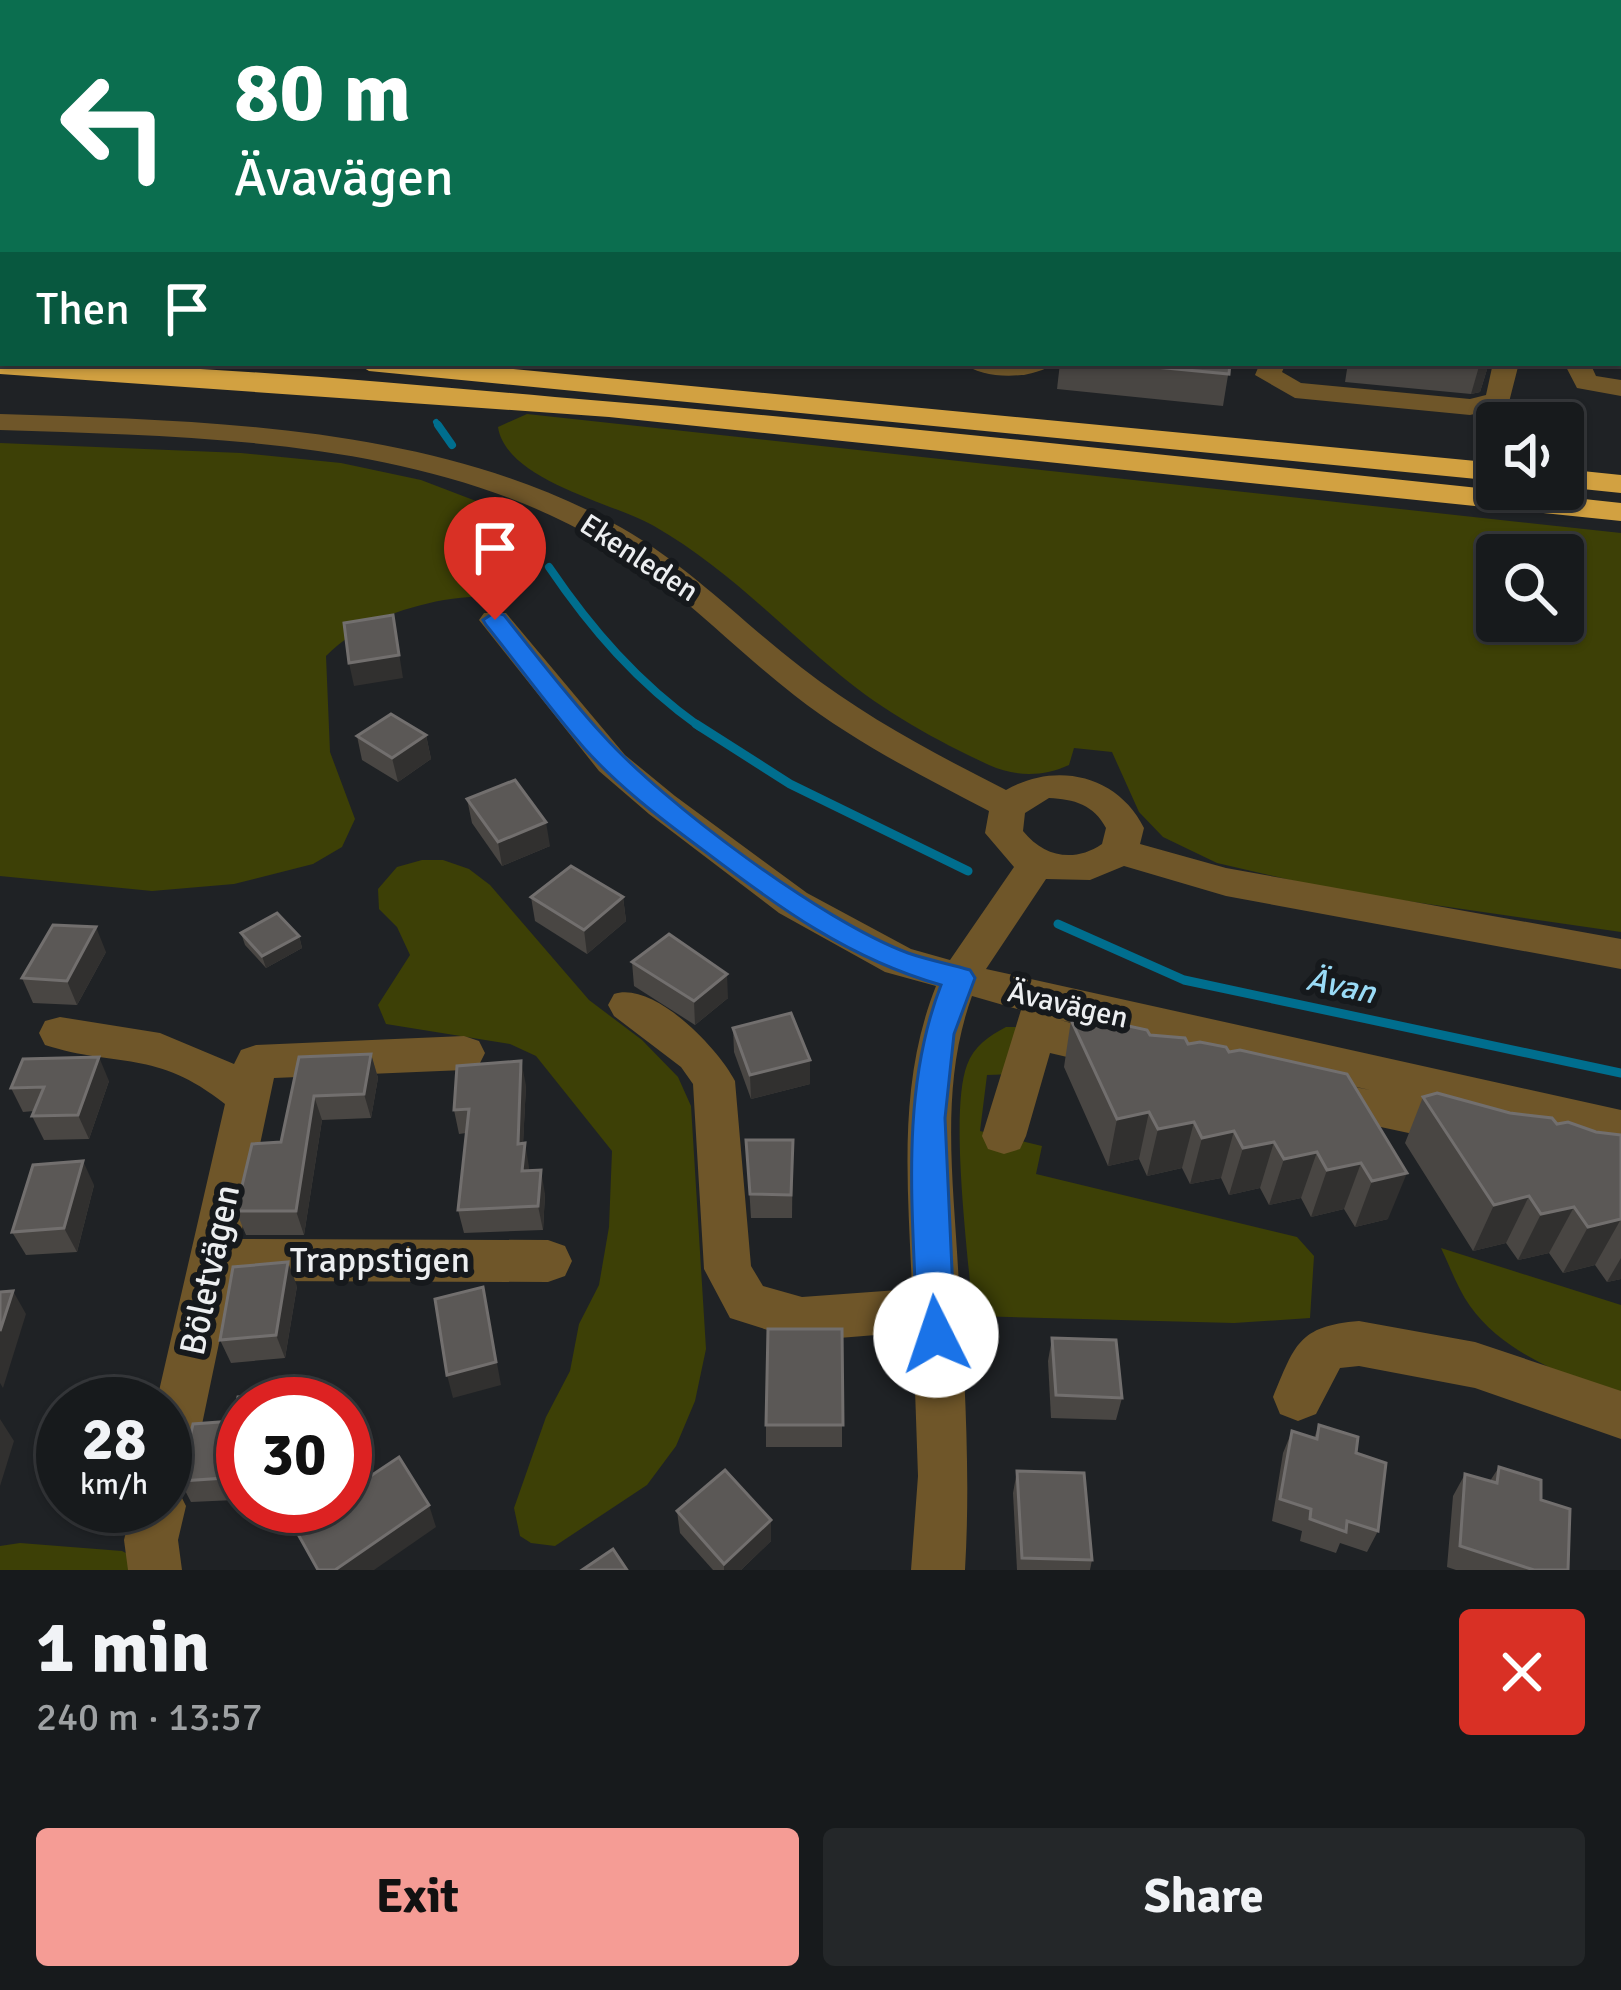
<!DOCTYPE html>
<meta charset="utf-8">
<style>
:root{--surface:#171a1c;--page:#242729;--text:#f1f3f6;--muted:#9ea1a3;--line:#36383b;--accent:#f59c95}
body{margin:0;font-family:Signika,sans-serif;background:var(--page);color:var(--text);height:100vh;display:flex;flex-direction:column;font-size:45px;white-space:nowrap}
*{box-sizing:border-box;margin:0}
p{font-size:39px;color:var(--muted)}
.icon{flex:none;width:66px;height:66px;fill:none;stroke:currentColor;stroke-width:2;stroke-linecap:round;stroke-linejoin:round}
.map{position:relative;height:1570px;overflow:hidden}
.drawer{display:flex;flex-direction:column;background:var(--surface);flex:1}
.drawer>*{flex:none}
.hud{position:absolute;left:0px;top:0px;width:1623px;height:366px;box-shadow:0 3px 9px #0004,0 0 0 3px var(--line);background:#0b6e4f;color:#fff;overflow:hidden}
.controls{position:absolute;left:1476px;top:402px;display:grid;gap:24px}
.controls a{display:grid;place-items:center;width:108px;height:108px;border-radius:12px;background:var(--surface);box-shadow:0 3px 9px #0004,0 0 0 3px var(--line);font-size:60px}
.speed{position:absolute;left:36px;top:1377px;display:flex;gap:24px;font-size:60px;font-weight:700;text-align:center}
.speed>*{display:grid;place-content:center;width:156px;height:156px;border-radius:50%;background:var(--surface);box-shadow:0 3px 9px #0004,0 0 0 3px var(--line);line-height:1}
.speed small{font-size:30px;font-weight:400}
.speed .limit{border:18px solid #d22;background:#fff;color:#111}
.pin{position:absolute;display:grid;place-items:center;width:102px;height:102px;color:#fff;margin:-123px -51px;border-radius:50% 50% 50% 0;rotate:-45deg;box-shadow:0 0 12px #0007}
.pin .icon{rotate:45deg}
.me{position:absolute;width:132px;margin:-66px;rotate:356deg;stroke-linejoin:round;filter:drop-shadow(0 0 9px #0008)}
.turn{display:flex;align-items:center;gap:42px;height:252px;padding:0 36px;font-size:54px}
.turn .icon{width:156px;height:156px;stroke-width:2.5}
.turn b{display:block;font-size:84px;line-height:102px}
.then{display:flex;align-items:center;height:114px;padding:0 36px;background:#0003;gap:24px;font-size:45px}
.round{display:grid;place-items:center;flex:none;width:126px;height:126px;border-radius:12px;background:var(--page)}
.head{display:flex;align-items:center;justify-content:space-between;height:204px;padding:0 36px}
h1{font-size:72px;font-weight:700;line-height:90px}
.button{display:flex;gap:24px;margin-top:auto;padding:24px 36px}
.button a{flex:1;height:138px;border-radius:12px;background:var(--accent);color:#111;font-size:48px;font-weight:700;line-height:138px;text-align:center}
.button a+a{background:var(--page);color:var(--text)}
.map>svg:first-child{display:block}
.green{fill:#3d4006;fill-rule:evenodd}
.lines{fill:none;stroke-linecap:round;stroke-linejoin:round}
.stream-far2{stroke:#006e8e;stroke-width:6}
.stream-far1{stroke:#006e8e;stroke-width:8}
.stream{stroke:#006e8e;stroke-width:9}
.minor{fill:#6f5629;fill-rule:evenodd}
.highway{fill:#d2a141;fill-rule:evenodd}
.wall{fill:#494643}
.shaded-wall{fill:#31302f}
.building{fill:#5b5856;stroke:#726f6e;stroke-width:3}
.route{fill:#1a73e8;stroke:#114b97;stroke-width:3}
.labels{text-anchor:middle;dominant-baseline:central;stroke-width:12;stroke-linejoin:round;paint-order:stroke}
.street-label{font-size:30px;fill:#eceef0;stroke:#16191c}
.water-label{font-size:33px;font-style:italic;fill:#9adbf6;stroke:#16191c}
.near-street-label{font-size:36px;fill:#eceef0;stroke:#16191c}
</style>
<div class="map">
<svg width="1621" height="1570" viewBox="0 0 1621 1570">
<rect width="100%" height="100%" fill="#1f2225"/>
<g class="green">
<polygon points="10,0 1574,0 1574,3 40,3"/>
<path d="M 527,414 L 1621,533 L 1621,932 L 1338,891 L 1217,863 L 1163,837 L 1139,812 L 1112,752 L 1074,748 L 1069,765 C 1043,777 1016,777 989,765 C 939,742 883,711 840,675 C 779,624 724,566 654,526 C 611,502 506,480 498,427 ZM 1497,555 L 1563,555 L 1563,621 L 1497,621 Z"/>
<path d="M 0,443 L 241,453 L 341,463 L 421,480 L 476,501 L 532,561 L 527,583 C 500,598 474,595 444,600 C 400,608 358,624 326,656 L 330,752 L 355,819 L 342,847 L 313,864 L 234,884 L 152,891 L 0,876 Z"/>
<polygon points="422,860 443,860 469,869 490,885 589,1000 642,1040 678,1077 691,1106 706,1349 695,1401 676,1446 647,1485 555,1546 531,1543 520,1536 514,1508 546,1417 570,1371 579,1324 599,1285 609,1227 612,1151 536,1056 510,1044 386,1024 378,1005 410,955 397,927 379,909 378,889 397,867"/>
<path d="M 1006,1027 L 1020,1027 L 1016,1074 L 987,1075 L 980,1131 L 1042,1146 L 1036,1174 L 1297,1237 L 1314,1256 L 1310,1318 L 1234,1323 L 973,1316 C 969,1260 949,1113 967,1065 C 974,1046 989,1036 1006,1027 Z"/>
<path d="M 1441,1248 L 1621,1305 L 1621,1397 C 1568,1376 1505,1355 1470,1306 C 1458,1289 1450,1267 1441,1248 Z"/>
<polygon points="20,1543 122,1551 159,1570 0,1570 0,1546"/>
</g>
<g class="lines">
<polyline class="stream-far2" points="436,422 440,428"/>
<g class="stream-far1">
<polyline points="438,425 452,445"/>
<path d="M 549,567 C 591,629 638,683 700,727"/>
</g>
<g class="stream">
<polyline points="696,724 790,784 968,871"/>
<polyline points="1058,924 1184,980 1621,1073"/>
</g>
<g class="minor">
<rect x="0" y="74" width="3" height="12"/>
<rect x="1620" y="99" width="1" height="12"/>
<rect x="1620" y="144" width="1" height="12"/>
<rect x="0" y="225" width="3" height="14"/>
<rect x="1620" y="255" width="1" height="14"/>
<rect x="0" y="257" width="3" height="14"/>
<rect x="1620" y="298" width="1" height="15"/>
<path d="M 963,363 L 1054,363 C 1034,380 983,380 963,363 Z"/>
<polygon points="1260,363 1286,363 1282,372 1301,383 1470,399 1486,395 1493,363 1519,363 1508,406 1470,415 1295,398 1255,375"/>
<polygon points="1564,363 1590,363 1596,376 1621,380 1621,396 1577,388"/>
<path d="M 0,414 C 208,421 436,424 622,528 C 689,566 742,622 802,668 C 865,717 935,754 1006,790 C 1056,761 1118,775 1144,828 L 1140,844 L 1226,868 L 1621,939 L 1621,969 L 1226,896 L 1124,866 L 1090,880 L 1046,879 L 986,969 L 1621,1110 L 1621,1146 L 1476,1113 L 1482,1126 L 1476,1139 L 1460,1144 L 1320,1114 L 1305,1109 L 1298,1097 L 1305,1085 L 1320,1080 L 1370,1090 L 1060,1020 L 1129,1039 L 1135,1051 L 1129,1063 L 1114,1068 L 1050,1053 L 1026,1136 L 1020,1149 L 1004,1154 L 988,1149 L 982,1136 L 1021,1010 L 972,996 C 940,1084 953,1177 958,1268 C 964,1369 971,1469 965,1570 L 911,1570 L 918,1476 L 913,1332 L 802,1341 L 730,1318 L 704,1269 L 693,1084 L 681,1067 L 614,1016 L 608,1005 L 614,994 C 654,981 718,1048 735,1081 L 751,1266 L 763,1286 L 802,1297 L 912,1289 C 908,1186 897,1084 936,986 L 885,972 L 779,913 L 649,814 L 599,771 L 479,620 L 484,613 L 506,613 L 625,755 L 675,796 L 807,893 L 911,949 L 950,960 L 1014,867 L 985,833 L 989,811 C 922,776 854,742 794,695 C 730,645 673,583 602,542 C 424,438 201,437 0,430 ZM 1049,798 C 1074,799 1094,805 1106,828 L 1102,844 C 1074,863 1044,857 1023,831 L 1025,813 Z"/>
<path d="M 60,1017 L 160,1033 L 234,1064 L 241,1050 L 256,1045 L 464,1036 L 479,1041 L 485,1053 L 479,1065 L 464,1070 L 274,1078 L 240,1239 L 548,1240 L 565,1246 L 572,1261 L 565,1276 L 548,1282 L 232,1281 L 191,1477 L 181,1496 L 186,1506 L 178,1540 L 182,1570 L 128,1570 L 124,1540 L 132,1506 L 165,1506 L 165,1404 L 156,1404 L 225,1104 C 156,1049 117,1068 45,1045 L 39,1033 L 45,1021 Z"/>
<path d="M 1359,1321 L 1475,1342 L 1621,1391 L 1621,1439 L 1475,1388 L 1359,1366 L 1340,1368 L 1316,1414 L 1298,1421 L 1280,1414 L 1273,1397 C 1295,1345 1298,1326 1359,1321 Z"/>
</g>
<g class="highway">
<path d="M 0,358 L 3,363 C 187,363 372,381 555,397 C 911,426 1266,466 1621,503 L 1621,521 L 609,417 L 0,374 Z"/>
<polygon points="356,363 450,363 1497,463 1497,481 369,371"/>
<polygon points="1563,469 1621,475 1621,493 1563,487"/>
</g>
</g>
<g class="wall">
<polygon points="0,0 3,3 3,70 0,72"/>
<polygon points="1060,363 1230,363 1223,406 1057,389"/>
<polygon points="1348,363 1489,363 1480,392 1471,394 1345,382"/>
<polygon points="426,735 431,759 398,782 362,760 357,736"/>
<polygon points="467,799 550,846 502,866 472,823"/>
<polygon points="531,897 623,897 626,921 587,954 535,921"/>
<polygon points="241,933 299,936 302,948 266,968 245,945"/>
<polygon points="106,952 77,1005 33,1003 22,978"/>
<polygon points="632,962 728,998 695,1025 634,986"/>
<polygon points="1071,1020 1229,1052 1347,1074 1388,1219 1355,1227 1344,1209 1311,1217 1301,1198 1269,1205 1260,1188 1229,1195 1221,1178 1190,1184 1182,1168 1147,1176 1139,1159 1108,1166 1064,1067"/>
<polygon points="733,1028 810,1084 751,1099 734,1052"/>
<polygon points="371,1054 378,1078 371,1118 322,1120 304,1235 246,1235 236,1211 281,1142 299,1057"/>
<polygon points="109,1081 89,1139 44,1140 32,1116 34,1111 23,1112 11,1088"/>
<polygon points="526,1085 523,1143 529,1171 545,1194 543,1230 464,1233 458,1210 466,1133 459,1134 454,1110"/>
<polygon points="1423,1097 1557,1124 1621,1135 1621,1279 1607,1282 1595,1265 1563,1273 1549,1253 1518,1260 1506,1243 1473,1251 1405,1143"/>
<polygon points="746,1140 793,1140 792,1218 751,1218"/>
<polygon points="94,1185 77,1252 26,1255 12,1232"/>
<polygon points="297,1286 285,1358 231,1363 220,1340"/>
<polygon points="842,1329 842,1447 766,1447 766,1425"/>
<polygon points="1052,1338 1122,1398 1116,1420 1051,1418 1048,1361"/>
<polygon points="243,1404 243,1485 239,1485 235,1500 191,1502 180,1481 233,1421"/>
<polygon points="1319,1425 1356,1453 1378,1531 1367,1552 1340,1543 1336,1553 1300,1541 1302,1531 1272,1521 1283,1453 1292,1431 1314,1438"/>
<polygon points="1499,1467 1541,1500 1568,1570 1456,1570 1447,1567 1453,1496 1465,1474 1490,1481"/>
<polygon points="1017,1471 1092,1560 1090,1570 1017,1570 1013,1493"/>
<polygon points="677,1511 771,1541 741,1570 713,1570 680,1533"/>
</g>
<g class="shaded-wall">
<polygon points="3,188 3,219 0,220 0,189"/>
<polygon points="1480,363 1489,363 1480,392 1471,394"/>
<polygon points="393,615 403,678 354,686 349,663"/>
<polygon points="426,735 431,759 398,782 392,758"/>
<polygon points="546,822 550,846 502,866 498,842"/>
<polygon points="623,897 626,921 587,954 584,930"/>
<polygon points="96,927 106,952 77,1005 67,981"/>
<polygon points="299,936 302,948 266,968 262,956"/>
<polygon points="727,974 728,998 695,1025 694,1001"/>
<polygon points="371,1054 378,1078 371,1118 364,1094"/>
<polygon points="99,1057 109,1081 89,1139 78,1115"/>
<polygon points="810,1060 810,1084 751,1099 750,1075"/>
<polygon points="521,1061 526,1085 522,1167 518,1144"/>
<polygon points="314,1096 322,1120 304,1235 296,1211"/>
<polygon points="1149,1112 1139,1159 1108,1166 1117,1119"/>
<polygon points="1194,1122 1182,1168 1147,1176 1158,1129"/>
<polygon points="1234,1131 1221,1178 1190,1184 1202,1138"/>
<polygon points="1274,1142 1260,1188 1229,1195 1243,1148"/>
<polygon points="525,1143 529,1167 527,1195 522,1171"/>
<polygon points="1317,1152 1301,1198 1269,1205 1284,1159"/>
<polygon points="83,1161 94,1185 77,1252 64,1228"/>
<polygon points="1361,1163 1344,1209 1311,1217 1327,1170"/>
<polygon points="541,1170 545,1194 543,1230 538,1206"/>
<polygon points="1407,1173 1388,1219 1355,1227 1372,1181"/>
<polygon points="1529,1196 1506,1243 1473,1251 1494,1205"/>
<polygon points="1574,1207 1549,1253 1518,1260 1541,1214"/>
<polygon points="1621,1219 1595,1265 1563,1273 1588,1227"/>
<polygon points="1621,1258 1621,1279 1607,1282"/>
<polygon points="288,1262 297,1286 285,1358 276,1335"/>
<polygon points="483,1287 501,1385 453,1398 447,1375"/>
<polygon points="13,1291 26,1314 3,1388 0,1383 0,1331"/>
<polygon points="0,1419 14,1441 0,1486"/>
<polygon points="228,1463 239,1485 235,1500 225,1478"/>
<polygon points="429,1505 436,1527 374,1570 335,1570"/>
<polygon points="771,1520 771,1541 741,1570 724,1570 724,1564"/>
</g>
<g class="building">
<polygon points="0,0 373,0 403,3 3,3 3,46 0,46"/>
<polygon points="1595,0 1621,0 1620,78 1620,3 1593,3"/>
<polygon points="3,161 3,188 0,189 0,162"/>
<polygon points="1114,363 1230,363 1229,374"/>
<polygon points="393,615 399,655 349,663 344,623"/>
<polygon points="391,714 426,735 392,758 357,736"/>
<polygon points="515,780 546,822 498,842 467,799"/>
<polygon points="571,866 623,897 584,930 531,897"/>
<polygon points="277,913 299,936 262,956 241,933"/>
<polygon points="53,925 96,927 67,981 22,978"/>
<polygon points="669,934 727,974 694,1001 632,962"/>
<polygon points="791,1013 810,1060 750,1075 733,1028"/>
<polygon points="1088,1017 1109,1022 1112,1027 1124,1025 1147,1030 1150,1035 1185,1038 1188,1044 1200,1042 1226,1047 1229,1052 1240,1050 1347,1074 1407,1173 1372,1181 1361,1163 1327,1170 1317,1152 1284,1159 1274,1142 1243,1148 1234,1131 1202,1138 1194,1122 1158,1129 1149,1112 1117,1119 1071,1020"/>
<polygon points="371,1054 364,1094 314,1096 296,1211 236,1211 252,1144 281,1142 299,1057"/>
<polygon points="99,1057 78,1115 32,1116 44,1087 11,1088 23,1059"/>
<polygon points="521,1061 518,1144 525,1143 522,1171 541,1170 538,1206 458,1210 469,1109 454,1110 457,1066"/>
<polygon points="1437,1093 1510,1113 1552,1118 1557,1124 1568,1122 1596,1132 1621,1135 1621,1219 1588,1227 1574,1207 1541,1214 1529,1196 1494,1205 1423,1097"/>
<polygon points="746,1140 793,1140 791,1195 750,1194"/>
<polygon points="83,1161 64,1228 12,1232 33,1165"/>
<polygon points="288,1262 276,1335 220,1340 233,1267"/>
<polygon points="483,1287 496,1362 447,1375 435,1299"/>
<polygon points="13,1291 0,1331 0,1292"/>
<polygon points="768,1329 842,1329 843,1425 766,1425"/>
<polygon points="1052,1338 1116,1340 1122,1398 1056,1395"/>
<polygon points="306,1394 304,1404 243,1404 243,1463 228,1463 225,1478 180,1481 193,1424 233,1421 238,1397"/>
<polygon points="1319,1425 1358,1437 1356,1453 1386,1463 1378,1531 1347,1521 1346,1532 1310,1519 1311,1509 1280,1499 1292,1431 1317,1439"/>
<polygon points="399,1457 429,1505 335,1570 318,1570 294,1527 325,1506 345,1506 345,1493"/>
<polygon points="1499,1467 1541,1480 1541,1500 1570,1509 1568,1570 1534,1570 1460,1546 1465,1474 1497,1483"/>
<polygon points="725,1470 771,1520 724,1564 677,1511"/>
<polygon points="1017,1471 1084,1473 1092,1560 1022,1558"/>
<polygon points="613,1549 627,1570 582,1570"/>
</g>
<path class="route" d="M 495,612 L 504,615 C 536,655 568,697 603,735 C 665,804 822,921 908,953 C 928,960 950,964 970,970 L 975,978 L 954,1034 L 945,1118 L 955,1335 L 949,1347 L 936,1352 L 923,1347 L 917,1335 C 914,1218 898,1096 941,985 C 849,959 778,907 703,850 C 661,819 619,787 584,748 C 550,709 519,666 486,625 L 483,620 Z"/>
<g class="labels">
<g class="street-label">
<text transform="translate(639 558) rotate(33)">Ekenleden</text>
<text transform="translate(1068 1005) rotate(13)">Ävavägen</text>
</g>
<g class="water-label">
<text transform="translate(1341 986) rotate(12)">Ävan</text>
</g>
<g class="near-street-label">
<text x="380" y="1260">Trappstigen</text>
<text transform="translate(210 1270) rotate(-78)">Böletvägen</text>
</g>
</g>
</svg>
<div class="controls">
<a><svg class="icon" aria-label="sound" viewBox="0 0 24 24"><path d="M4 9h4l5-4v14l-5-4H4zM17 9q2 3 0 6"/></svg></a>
<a><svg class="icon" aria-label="search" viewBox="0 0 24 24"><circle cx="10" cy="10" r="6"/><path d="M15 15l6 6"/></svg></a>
</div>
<div class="speed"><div>28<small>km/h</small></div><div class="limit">30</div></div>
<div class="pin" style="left:495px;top:620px;background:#d93025"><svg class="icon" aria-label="arrive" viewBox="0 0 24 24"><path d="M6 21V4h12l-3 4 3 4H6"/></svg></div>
<svg class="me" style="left:936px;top:1335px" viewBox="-20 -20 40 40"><circle r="19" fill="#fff"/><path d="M0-13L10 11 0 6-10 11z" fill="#1a73e8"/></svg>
<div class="hud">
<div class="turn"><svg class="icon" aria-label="left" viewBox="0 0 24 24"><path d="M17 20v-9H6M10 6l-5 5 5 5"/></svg><div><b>80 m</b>Ävavägen</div></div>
<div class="then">Then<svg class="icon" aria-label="arrive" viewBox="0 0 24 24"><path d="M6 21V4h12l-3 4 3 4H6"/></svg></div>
</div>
</div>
<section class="drawer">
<div class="head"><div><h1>1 min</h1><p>240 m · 13:57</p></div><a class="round" style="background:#d93025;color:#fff"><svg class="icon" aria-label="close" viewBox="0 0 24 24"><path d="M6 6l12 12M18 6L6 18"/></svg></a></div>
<div class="button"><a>Exit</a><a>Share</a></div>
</section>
